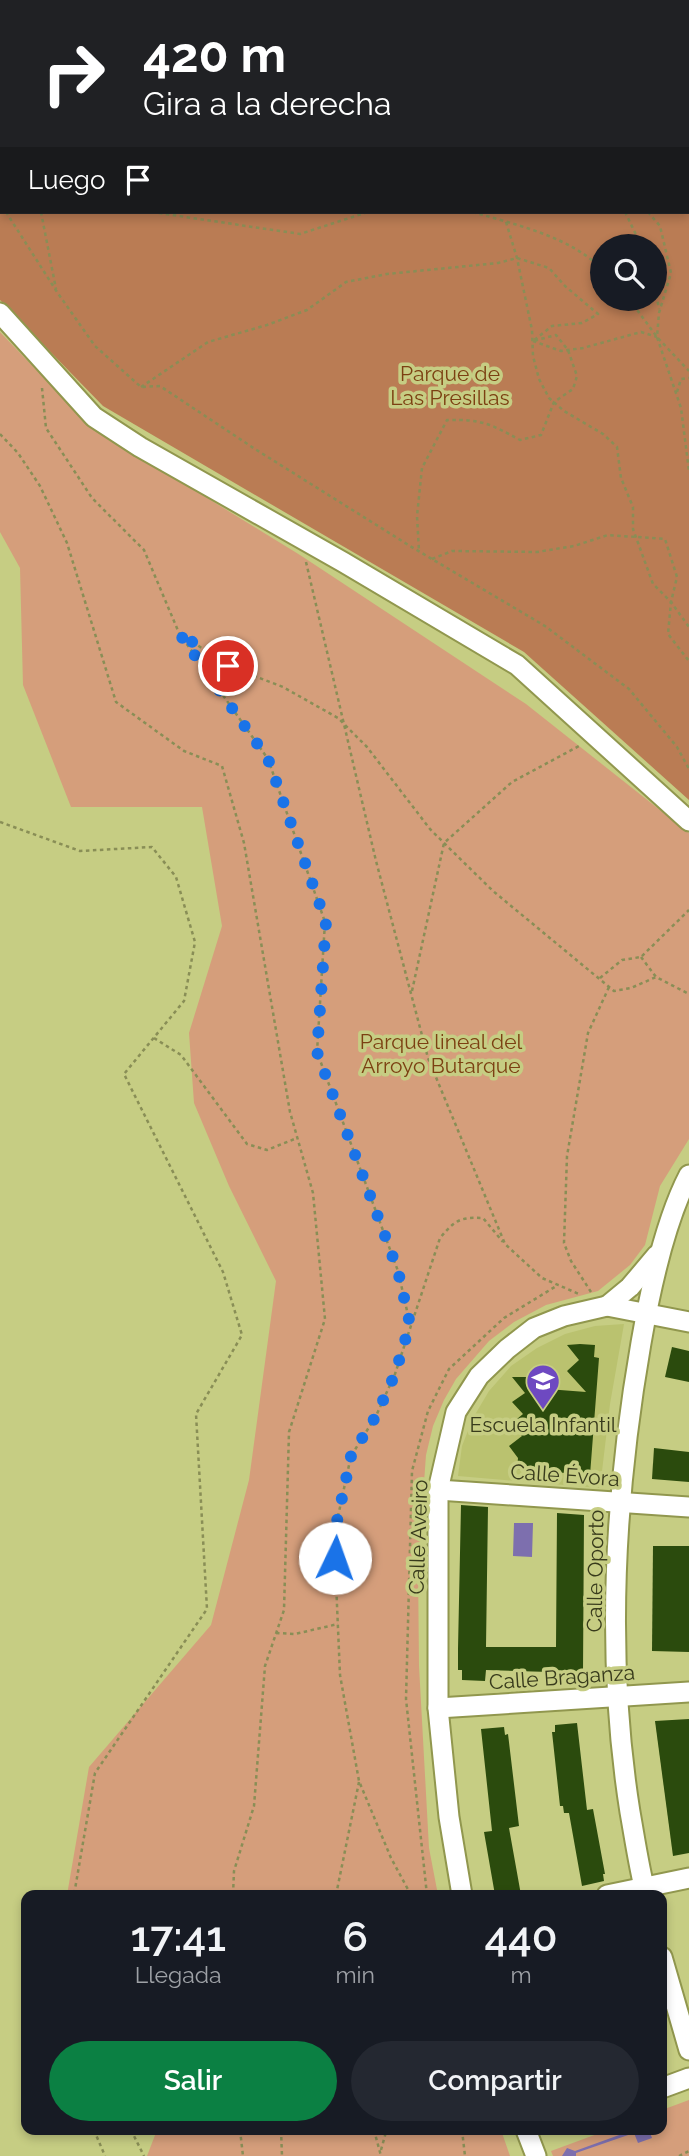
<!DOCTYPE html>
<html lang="es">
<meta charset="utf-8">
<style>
:root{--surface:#171b24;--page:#242831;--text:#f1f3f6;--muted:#9ea1a6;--accent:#0b8043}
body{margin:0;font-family:Raleway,sans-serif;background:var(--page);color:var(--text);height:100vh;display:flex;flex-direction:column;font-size:26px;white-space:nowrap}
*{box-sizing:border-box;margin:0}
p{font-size:23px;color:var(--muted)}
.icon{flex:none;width:38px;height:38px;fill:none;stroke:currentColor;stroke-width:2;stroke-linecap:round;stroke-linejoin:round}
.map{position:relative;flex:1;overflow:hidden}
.drawer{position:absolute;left:21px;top:1890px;width:646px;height:245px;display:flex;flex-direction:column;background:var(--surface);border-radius:14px;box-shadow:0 4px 10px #0003}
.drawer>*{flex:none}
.guide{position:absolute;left:0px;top:0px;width:690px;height:214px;box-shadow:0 4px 10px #0003;background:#202124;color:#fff;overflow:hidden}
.tools{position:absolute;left:590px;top:234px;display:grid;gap:14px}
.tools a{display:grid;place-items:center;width:77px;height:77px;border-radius:50%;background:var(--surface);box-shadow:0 4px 10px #0003;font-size:35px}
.pin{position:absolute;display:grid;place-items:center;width:60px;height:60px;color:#fff;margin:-30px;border:4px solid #fff;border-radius:50%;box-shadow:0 2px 7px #0007}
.me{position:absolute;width:77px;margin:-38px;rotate:3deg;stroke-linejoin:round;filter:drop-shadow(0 0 5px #0008)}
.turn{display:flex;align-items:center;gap:24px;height:147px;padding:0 28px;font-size:32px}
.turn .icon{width:91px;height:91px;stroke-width:2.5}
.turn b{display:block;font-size:49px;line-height:60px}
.then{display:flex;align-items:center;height:66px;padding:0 28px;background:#0003;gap:14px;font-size:26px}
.eta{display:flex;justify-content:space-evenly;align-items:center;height:119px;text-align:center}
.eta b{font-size:42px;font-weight:600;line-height:49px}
.action{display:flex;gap:14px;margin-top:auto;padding:14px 28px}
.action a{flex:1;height:80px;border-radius:42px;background:var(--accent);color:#fff;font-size:28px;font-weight:600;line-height:80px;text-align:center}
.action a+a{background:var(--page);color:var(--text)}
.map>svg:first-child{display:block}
.built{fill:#bac26f}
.green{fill:#d59e7b}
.forest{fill:#ba7c54;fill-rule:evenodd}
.water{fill:#7d6fae}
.building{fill:#2b4b0d}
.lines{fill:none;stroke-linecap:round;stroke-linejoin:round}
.street-casing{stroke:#91974e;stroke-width:23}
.path{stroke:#898e56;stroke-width:2.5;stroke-dasharray:3.5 3.5;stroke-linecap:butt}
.street{stroke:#fff;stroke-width:19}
.route{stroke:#1a73e8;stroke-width:12;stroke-dasharray:0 21.6}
.labels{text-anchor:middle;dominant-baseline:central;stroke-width:7;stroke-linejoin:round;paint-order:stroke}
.park-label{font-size:21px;fill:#7c4012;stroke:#c6cd83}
.poi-label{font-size:21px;fill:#383b1c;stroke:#c6cd83}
.street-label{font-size:21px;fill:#383b1c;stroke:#c6cd83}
</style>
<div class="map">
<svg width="689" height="2156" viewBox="0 0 689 2156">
<rect width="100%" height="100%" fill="#c6cd83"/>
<polygon class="built" points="624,1324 610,1404 600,1488 458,1476 462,1446 473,1418 489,1391 511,1366 537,1348 565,1334 595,1326"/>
<g class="green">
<polygon points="0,332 90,426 300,555 526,704 689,833 689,1139 660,1186 645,1245 630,1265 598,1291 546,1305 514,1322 489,1341 456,1379 444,1400 433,1426 426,1455 418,1565 419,1666 429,1848 438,1895 67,1895 89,1767 211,1625 249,1480 276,1281 229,1186 194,1103 189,1033 222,926 202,807 71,807 23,685 20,568 0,532"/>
<polygon points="689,2100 689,2156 553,2156 551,2151 608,2130 662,2130 662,2110"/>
<polygon points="157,2130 501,2130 510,2156 147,2156"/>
</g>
<path class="forest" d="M 0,0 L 689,0 L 689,800 L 524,652 L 103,406 L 0,300 ZM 2,2 L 688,2 L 688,212 L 2,212 ZM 602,247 L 654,247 L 654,299 L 602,299 Z"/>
<g class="water">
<polygon points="514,1523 533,1523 532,1557 513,1556"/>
<polygon points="633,2130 649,2130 652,2138 638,2143 634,2133 576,2153 576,2156 562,2156 567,2148 575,2151"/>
</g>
<g class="building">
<polygon points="580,1344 595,1345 594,1357 599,1358 590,1475 517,1469 518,1458 509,1446 522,1436 511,1424 523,1414 512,1402 525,1393 512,1377 540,1377 539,1397 547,1389 586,1392 567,1371 579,1360 567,1345"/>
<polygon points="672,1347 689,1351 689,1382 665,1377"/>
<polygon points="654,1448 689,1452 689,1482 652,1479"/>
<polygon points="461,1505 488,1507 486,1647 556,1647 557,1513 584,1515 583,1673 486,1670 485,1681 462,1680 462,1670 458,1670 458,1649"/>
<polygon points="653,1546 689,1546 689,1652 652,1651"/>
<polygon points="689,1719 689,1853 673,1856 655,1721"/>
<polygon points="577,1723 587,1810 593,1809 605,1874 603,1874 604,1881 582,1886 569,1813 564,1813 563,1806 560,1806 552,1732 555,1732 555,1725"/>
<polygon points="504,1727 505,1735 508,1734 519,1826 509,1828 521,1895 495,1895 484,1832 492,1831 481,1729"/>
</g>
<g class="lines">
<g class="street-casing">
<g id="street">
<polyline points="0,313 94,417 140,447 343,562 517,665 689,821"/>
<polyline points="607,1306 630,1287 657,1255"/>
<polyline points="438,1490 689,1507"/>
<polyline points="438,1708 689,1692"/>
<polyline points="462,1895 449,1817 438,1708 438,1490 456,1412 479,1376 507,1349 534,1328 564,1316 607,1306 689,1322"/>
<polyline points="607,1895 689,1878"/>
<path d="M 646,1895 C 639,1868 635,1840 630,1812 C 605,1655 614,1498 641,1343 C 650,1291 665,1221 689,1175"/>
<polyline points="662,1957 689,2050"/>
<polyline points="662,2088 689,2078"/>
<polyline points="526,2130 536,2156"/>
</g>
</g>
<g class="path">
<polyline points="70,0 71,2"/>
<polyline points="297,0 298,2"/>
<polyline points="623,0 623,2"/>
<polyline points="266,2 268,0"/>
<polyline points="511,2 512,0"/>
<polyline points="689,155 689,160"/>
<polyline points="0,184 2,184"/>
<polyline points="0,202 2,205"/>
<polyline points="6,212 57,292 95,346 141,387 160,386 255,449 410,546 545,626 629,689 677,747 689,769"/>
<polyline points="41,212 56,289"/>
<polyline points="152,212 300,234 368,212"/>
<path d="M 473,212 C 516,225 569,236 602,269"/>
<polyline points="625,212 642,247"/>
<polyline points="648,212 660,226 671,273 659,313 657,337 681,408 689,471"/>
<polyline points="506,222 517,258 532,330 533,356 539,379 549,398 564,411 603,434 617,447 621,478 633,507 633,529 653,584 671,602 689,627"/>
<polyline points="654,281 659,309"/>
<polyline points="629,299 657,337 689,371"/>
<polyline points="533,341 561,351 583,348 641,332 657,337"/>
<path d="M 141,387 L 208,342 L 267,325 L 307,310 L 346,282 L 387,274 L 498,263 L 517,258 L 549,268 L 565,286 L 598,314 L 582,323 L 552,326 L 533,341 L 556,335 L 568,350 L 577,376 L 573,389 L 554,402 L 541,435 L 520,440 C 491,424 481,419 447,420 L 422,468 L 417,516 L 419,551"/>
<polyline points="42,388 46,428 92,498 144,550 179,633 268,759 325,922 317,1052 398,1271 410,1324"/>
<polyline points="677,392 681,379 689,378"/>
<polyline points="0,434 18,453 40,486 67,543 116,702 184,751 222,766 244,843 290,1112 313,1193 325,1319 289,1432 284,1610 265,1666 254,1806 234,1871 233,1895"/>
<polyline points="432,559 452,551 537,552 574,546 608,535 665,539 677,577 671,602 668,634 689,661"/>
<polyline points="306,562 376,861 428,1058 505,1244 542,1278 579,1294"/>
<polyline points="181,634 228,666 283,687 338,718 367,747 430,829 444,843 493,891 614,991 631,988 656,977"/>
<polyline points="0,822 80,851 152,847 176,877 195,942 184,1001 124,1074 223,1272 242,1335 196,1414 207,1609 95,1773 74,1895"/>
<polyline points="641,957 656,977 689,994"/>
<polyline points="600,978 622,960 641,957 689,910"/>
<polyline points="412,991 444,843 512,782 579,746"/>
<polyline points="154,1038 181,1055 247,1144 267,1150 297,1138"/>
<polyline points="591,1292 571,1261 564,1243 567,1156 588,1033 609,987"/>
<polyline points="276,1633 295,1634 338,1624"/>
<polyline points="336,1895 359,1782"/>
<path d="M 411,1895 L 391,1858 L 359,1781 L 340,1675 L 334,1535 L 351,1456 L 376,1416 L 395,1374 L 440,1238 C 455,1220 460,1217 483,1218 L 503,1242"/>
<polyline points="427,1895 406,1699 412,1471 428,1411 449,1369 504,1318 558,1285"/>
<polyline points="94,2130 105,2156"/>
<polyline points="131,2130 144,2156"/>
<polyline points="240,2130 243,2156"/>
<polyline points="281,2130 282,2156"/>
<polyline points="374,2130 381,2156"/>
<polyline points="462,2130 465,2156"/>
<polyline points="381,2150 386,2132 389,2130"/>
<polyline points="679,2156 689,2151"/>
</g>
<use href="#street" class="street"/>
</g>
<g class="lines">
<polyline class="route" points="228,666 179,633 268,759 326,922 317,1052 398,1271 410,1324 395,1374 376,1416 351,1456 334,1535 335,1558"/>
</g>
<defs>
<g id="school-pin" transform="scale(1.75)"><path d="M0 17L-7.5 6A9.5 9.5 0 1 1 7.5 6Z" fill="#6e49c1" stroke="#c6cd83"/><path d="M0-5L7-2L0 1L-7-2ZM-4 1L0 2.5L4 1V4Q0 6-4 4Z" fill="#fff"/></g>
</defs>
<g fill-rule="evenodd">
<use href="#school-pin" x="543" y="1381"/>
</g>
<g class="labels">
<g class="park-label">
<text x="450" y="373">Parque de<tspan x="450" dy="24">Las Presillas</tspan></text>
<text x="441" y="1041">Parque lineal del<tspan x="441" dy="24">Arroyo Butarque</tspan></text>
</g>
<g class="poi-label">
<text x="543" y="1424">Escuela Infantil</text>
</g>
<g class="street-label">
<text transform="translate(565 1475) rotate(4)">Calle Évora</text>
<text transform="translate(418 1537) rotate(-88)">Calle Aveiro</text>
<text transform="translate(595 1571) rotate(-89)">Calle Oporto</text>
<text transform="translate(562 1677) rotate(-4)">Calle Braganza</text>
</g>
</g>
</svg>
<div class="tools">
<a><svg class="icon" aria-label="search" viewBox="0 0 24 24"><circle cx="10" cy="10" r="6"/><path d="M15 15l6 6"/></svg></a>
</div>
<div class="pin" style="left:228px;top:666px;background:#d93025"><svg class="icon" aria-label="arrive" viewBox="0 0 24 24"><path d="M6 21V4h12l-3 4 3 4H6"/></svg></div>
<svg class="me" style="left:335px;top:1558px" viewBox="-20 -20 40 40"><circle r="19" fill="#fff"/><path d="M0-13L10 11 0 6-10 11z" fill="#1a73e8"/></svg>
<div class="guide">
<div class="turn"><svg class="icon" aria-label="right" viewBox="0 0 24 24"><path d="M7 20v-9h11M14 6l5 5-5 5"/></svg><div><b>420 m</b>Gira a la derecha</div></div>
<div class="then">Luego<svg class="icon" aria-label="arrive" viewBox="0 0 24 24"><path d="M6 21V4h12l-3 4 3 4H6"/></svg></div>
</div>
<section class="drawer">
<div class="eta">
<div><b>17:41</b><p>Llegada</p></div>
<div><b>6</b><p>min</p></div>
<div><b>440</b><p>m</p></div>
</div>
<div class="action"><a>Salir</a><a>Compartir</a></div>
</section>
</div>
